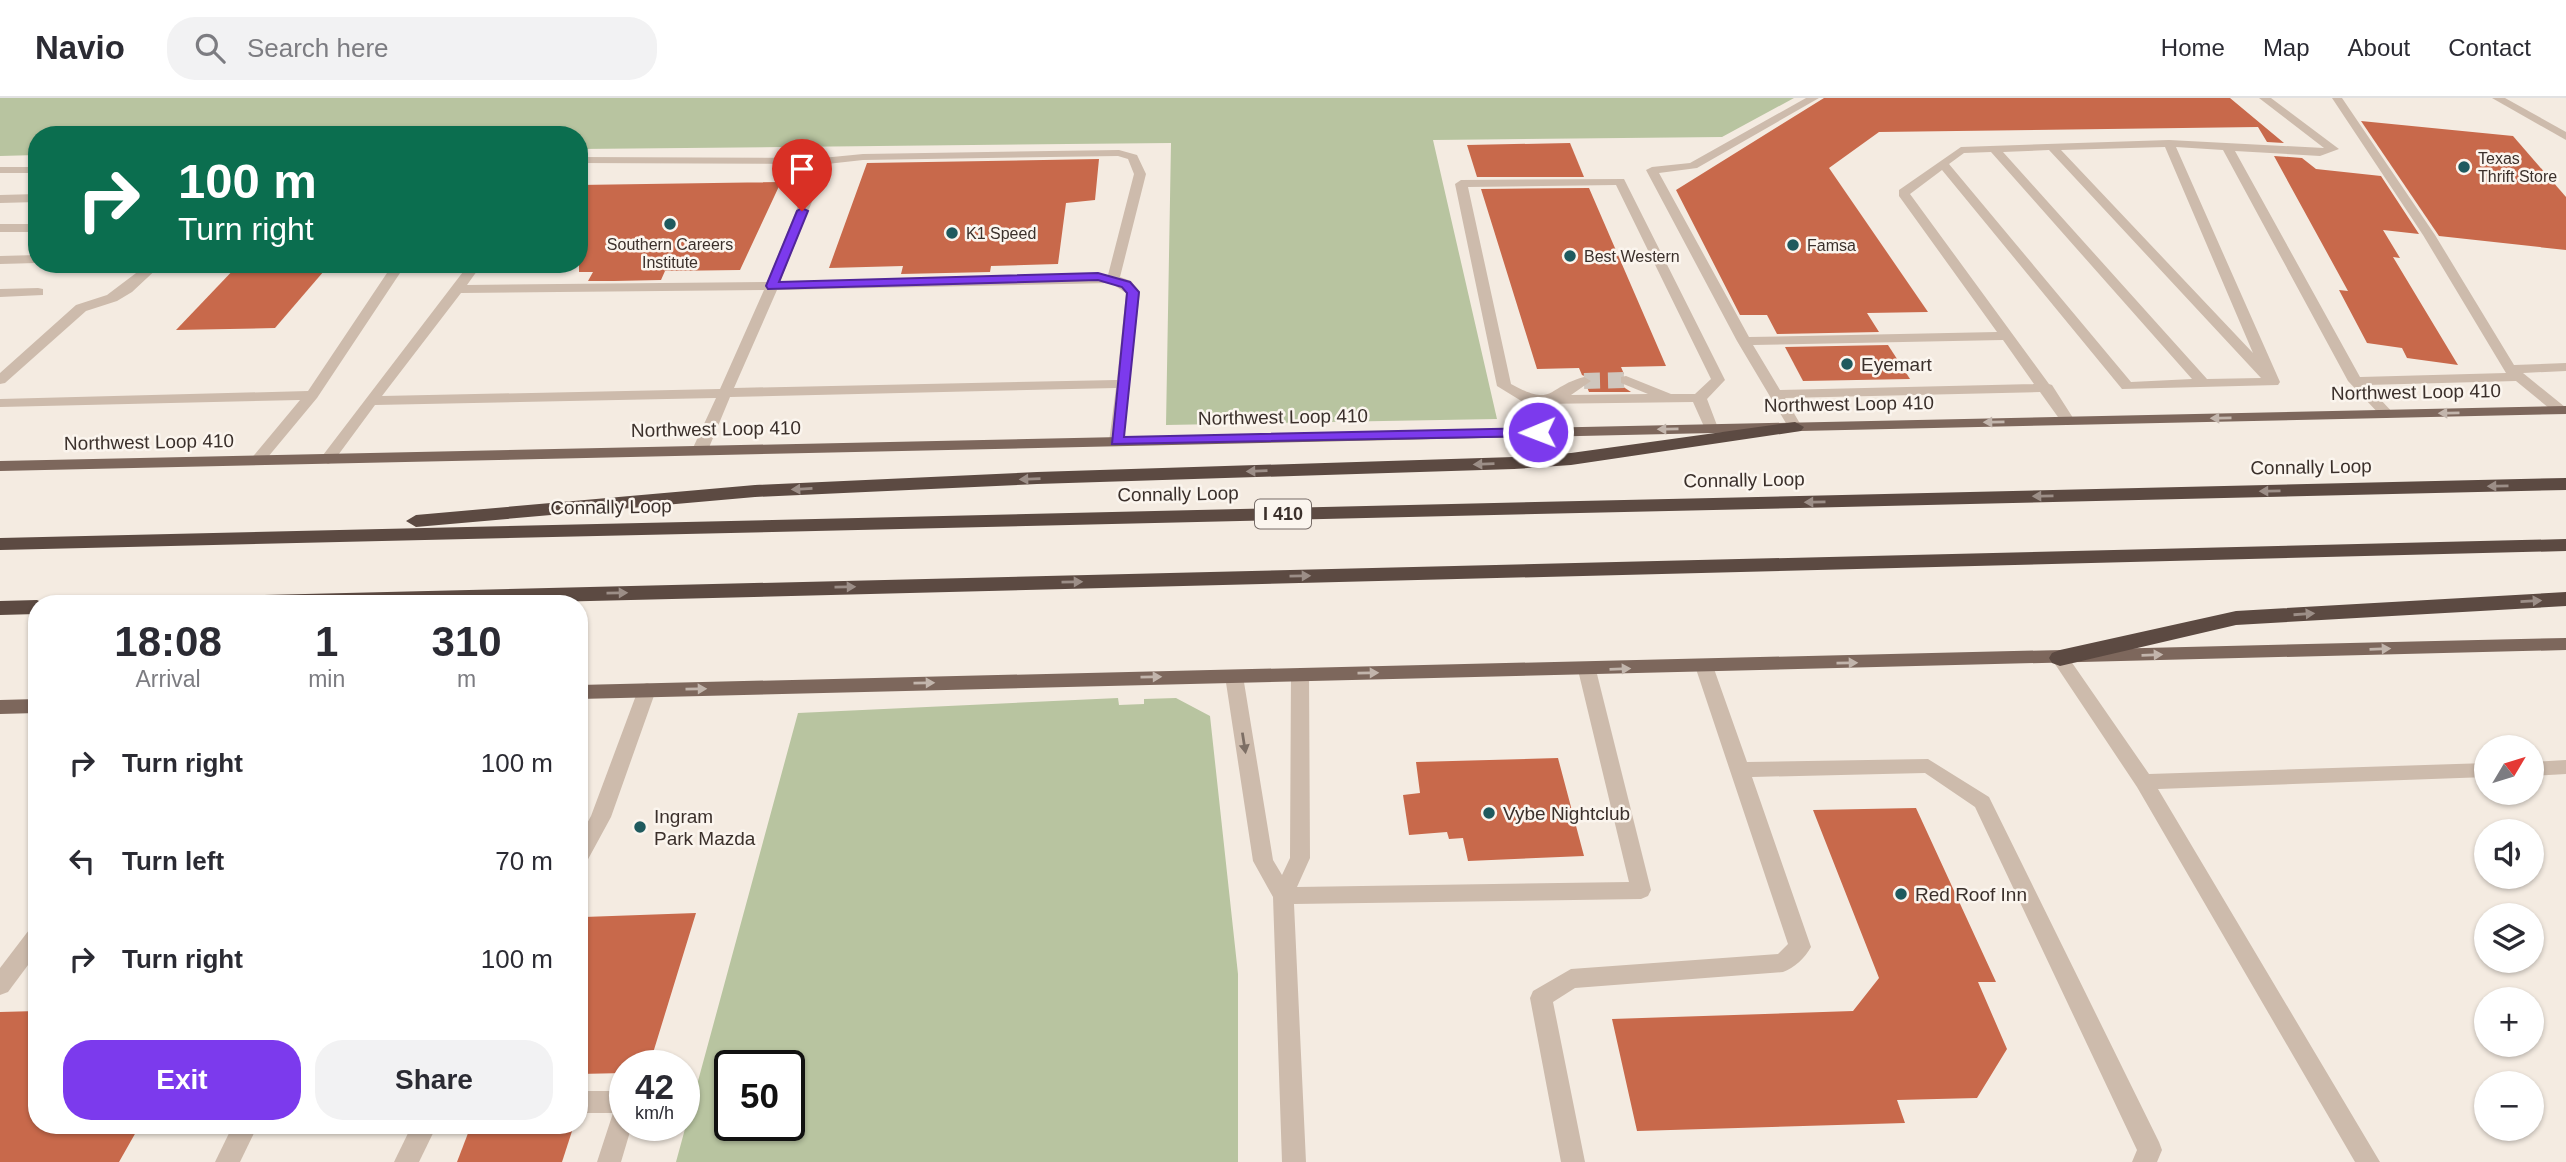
<!DOCTYPE html>
<meta charset="utf-8">
<style>
:root{--surface:#fff;--page:#f2f2f3;--text:#2b2b33;--muted:#7c7c81;--line:#e1e1e2;--accent:#7c3aed}
body{margin:0;font-family:Helvetica,sans-serif;background:var(--page);color:var(--text);height:100vh;display:flex;flex-direction:column;font-size:26px;white-space:nowrap}
*{box-sizing:border-box;margin:0}
p{font-size:23px;color:var(--muted)}
.icon{flex:none;width:38px;height:38px;fill:none;stroke:currentColor;stroke-width:2;stroke-linecap:round;stroke-linejoin:round}
.map{position:relative;flex:1;overflow:hidden}
.panel{position:absolute;left:28px;top:497px;width:560px;height:539px;display:flex;flex-direction:column;background:var(--surface);border-radius:28px;box-shadow:0 2px 5px #0004}
.panel>*{flex:none}
.top-card{position:absolute;left:28px;top:28px;width:560px;height:147px;border-radius:28px;box-shadow:0 2px 5px #0004;background:#0b6e4f;color:#fff;overflow:hidden}
.needle{width:46px;rotate:52deg}
.fabs{position:absolute;left:2474px;top:637px;display:grid;gap:14px}
.fabs a{display:grid;place-items:center;width:70px;height:70px;border-radius:50%;background:var(--surface);box-shadow:0 2px 5px #0004;font-size:35px}
.speed{position:absolute;left:609px;top:952px;display:flex;gap:14px;font-size:35px;font-weight:700;text-align:center}
.speed>*{display:grid;place-content:center;width:91px;height:91px;border-radius:50%;background:var(--surface);box-shadow:0 2px 5px #0004;line-height:1}
.speed small{font-size:18px;font-weight:400}
.speed .limit{border:4px solid #111;border-radius:10px;background:#fff;color:#111}
.pin{position:absolute;display:grid;place-items:center;width:60px;height:60px;color:#fff;margin:-72px -30px;border-radius:50% 50% 50% 0;rotate:-45deg;box-shadow:0 0 7px #0007}
.pin .icon{rotate:45deg}
.me{position:absolute;width:77px;margin:-38px;rotate:269deg;stroke-linejoin:round;filter:drop-shadow(0 0 5px #0008)}
.turn{display:flex;align-items:center;gap:24px;height:147px;padding:0 35px;font-size:32px}
.turn .icon{width:91px;height:91px;stroke-width:2.5}
.turn b{display:block;font-size:49px;line-height:60px}
.eta{display:flex;justify-content:space-evenly;align-items:center;height:119px;text-align:center}
.eta b{font-size:42px;font-weight:600;line-height:49px}
.cta{display:flex;gap:14px;margin-top:auto;padding:14px 35px}
.cta a{flex:1;height:80px;border-radius:28px;background:var(--accent);color:#fff;font-size:28px;font-weight:600;line-height:80px;text-align:center}
.cta a+a{background:var(--page);color:var(--text)}
ul{padding:0;list-style:none}
li{display:flex;align-items:center;gap:21px;height:98px;padding:0 35px}
li div{flex:1}
li b{display:block;font-size:26px}
li em{font-style:normal}
header{display:flex;align-items:center;gap:42px;box-sizing:border-box;height:98px;padding:0 35px;background:var(--surface);border-bottom:2px solid var(--line)}
header strong{font-size:33px}
nav{display:flex;gap:38px;margin-inline-start:auto;font-size:24px}
.search{width:490px;height:63px;background:var(--page);display:flex;align-items:center;gap:18px;box-sizing:border-box;padding:0 24px;border-radius:28px;color:var(--muted);font-size:26px}
.map>svg:first-child{display:block}
.green{fill:#b8c4a0;fill-rule:evenodd}
.building{fill:#c8694b}
.lines{fill:none;stroke-linecap:round;stroke-linejoin:round}
.minor-tunnel{stroke:#cfc6bd;stroke-width:16;stroke-dasharray:16 8;stroke-linecap:butt}
.minor{fill:#cdbbac;fill-rule:evenodd}
.major{fill:#7d675c;fill-rule:evenodd}
.highway{fill:#5c4a42;fill-rule:evenodd}
.oneway{fill:#c2b5ac}
.oneway2{fill:#9c8e87}
.oneway3{fill:#7d6f65}
.route{fill:#7c3aed;stroke:#51269a;stroke-width:2}
.poi-dot{fill:#1f5a5e;stroke:#fbf5ee;stroke-width:2.5}
.labels{text-anchor:middle;dominant-baseline:central;stroke-width:5;stroke-linejoin:round;paint-order:stroke}
.far-poi-label{font-size:16px;fill:#3b302b;stroke:#fbf5ee;text-anchor:start}
.shield{fill:#fbf5ee;stroke:#756b66;stroke-width:2}
.shield-label{font-size:18px;font-weight:bold;fill:#3b302b}
.poi-label{font-size:19px;fill:#3b302b;stroke:#fbf5ee;text-anchor:start}
.street-label{font-size:19px;fill:#3b302b;stroke:#fbf5ee}
</style>
<header>
<strong>Navio</strong>
<div class="search"><svg class="icon" aria-label="search" viewBox="0 0 24 24"><circle cx="10" cy="10" r="6"/><path d="M15 15l6 6"/></svg>Search here</div>
<nav><a>Home</a><a>Map</a><a>About</a><a>Contact</a></nav>
</header>
<div class="map">
<svg width="2566" height="1064" viewBox="0 0 2566 1064">
<rect width="100%" height="100%" fill="#f4ebe1"/>
<g class="green">
<polygon points="0,0 1794,0 1722,39 1433,42 1497,321 1166,327 1171,45 579,51 579,37 37,37 37,57 0,58"/>
<path d="M 1118,600 L 1119,607 L 1144,606 L 1144,601 L 1176,600 L 1210,618 L 1238,876 L 1238,1064 L 676,1064 L 798,615 ZM 730,968 L 789,968 L 789,1027 L 730,1027 Z"/>
</g>
<g class="building">
<polygon points="1824,0 2230,0 2284,45 2267,44 2258,29 1879,34 1829,70 1928,214 1867,215 1879,234 1777,236 1767,217 1740,217 1676,92"/>
<polygon points="2361,23 2513,38 2566,99 2566,152 2439,138"/>
<polygon points="1570,45 1584,79 1477,79 1467,47"/>
<polygon points="2274,58 2302,60 2316,71 2381,78 2419,136 2383,132 2400,160 2393,159 2458,267 2407,260 2402,250 2367,245 2339,192 2348,193"/>
<polygon points="1099,61 1095,102 1066,105 1058,166 991,168 990,174 901,176 903,168 829,170 867,65"/>
<polygon points="781,84 740,172 665,173 661,182 614,183 588,183 593,174 579,174 579,87"/>
<polygon points="1589,90 1666,268 1621,269 1624,276 1619,277 1619,286 1631,294 1589,294 1587,289 1593,282 1582,277 1579,270 1537,271 1481,91"/>
<polygon points="239,166 330,166 275,230 176,232"/>
<polygon points="1888,247 1910,281 1803,283 1785,249"/>
<polygon points="1558,660 1584,758 1468,763 1463,740 1449,741 1447,734 1409,737 1403,697 1420,695 1416,664"/>
<polygon points="1916,710 1996,884 1978,884 2007,951 1977,1000 1897,1002 1905,1025 1637,1033 1612,921 1853,913 1879,880 1813,712"/>
<polygon points="696,815 649,968 625,968 625,975 579,976 579,831 584,819"/>
<polygon points="37,913 37,1027 140,1027 119,1064 0,1064 0,914"/>
<polygon points="545,1027 574,1027 562,1064 457,1064 470,1030"/>
</g>
<g class="lines">
<polyline class="minor-tunnel" points="1584,283 1626,282"/>
<g class="minor">
<path d="M 1806,0 L 1819,0 L 1697,70 L 1659,75 L 1749,239 L 1997,234 L 1899,98 L 1899,92 L 1961,49 L 2169,42 L 2324,50 L 2259,0 L 2271,0 L 2339,51 L 2320,58 L 2235,53 L 2360,279 L 2506,275 L 2423,137 L 2332,0 L 2342,0 L 2435,137 L 2514,267 L 2566,265 L 2566,273 L 2523,275 L 2565,309 L 2566,314 L 2555,315 L 2516,283 L 2367,287 L 2394,316 L 2387,320 L 2382,319 L 2348,283 L 2223,52 L 2176,49 L 2280,284 L 2278,287 L 2122,291 L 1942,72 L 1910,96 L 2049,286 L 2052,287 L 2075,323 L 2068,327 L 2063,326 L 2040,294 L 1785,300 L 1802,329 L 1800,332 L 1790,332 L 1737,243 L 1646,72 L 1652,69 L 1690,65 ZM 2165,49 L 2253,255 L 2061,52 ZM 2049,52 L 2261,280 L 2207,281 L 2003,54 ZM 1991,54 L 2192,281 L 2131,284 L 1949,66 L 1964,55 ZM 2003,242 L 2034,286 L 1780,292 L 1753,247 Z"/>
<polygon points="2492,0 2505,0 2566,34 2566,42"/>
<path d="M 1119,52 L 1137,57 L 1146,76 L 1120,179 L 1131,183 L 1140,194 L 1122,347 L 1112,347 L 1109,344 L 1116,290 L 730,299 L 708,352 L 700,357 L 692,352 L 716,300 L 375,307 L 333,364 L 328,366 L 320,361 L 469,166 L 482,166 L 467,187 L 767,184 L 815,66 L 579,65 L 579,59 L 822,60 L 863,56 ZM 1118,58 L 1128,61 L 1134,76 L 1108,177 L 780,184 L 827,66 L 863,62 ZM 1111,185 L 1126,195 L 1117,282 L 734,290 L 777,192 ZM 764,192 L 720,291 L 382,298 L 461,195 Z"/>
<rect x="0" y="69" width="37" height="6"/>
<path d="M 1624,81 L 1725,282 L 1707,301 L 1718,330 L 1711,334 L 1706,333 L 1693,304 L 1538,306 L 1545,334 L 1538,338 L 1533,337 L 1523,304 L 1497,288 L 1455,86 L 1461,82 ZM 1616,87 L 1711,281 L 1695,296 L 1671,296 L 1626,278 L 1621,279 L 1621,285 L 1648,296 L 1571,297 L 1591,283 L 1584,279 C 1546,289 1555,310 1511,286 L 1468,89 Z"/>
<polygon points="37,96 37,104 0,105 0,97"/>
<rect x="0" y="126" width="37" height="8"/>
<polygon points="37,157 37,165 0,166 0,158"/>
<polygon points="148,166 162,166 132,194 117,203 86,213 5,285 0,286 0,275 76,207 107,197"/>
<polygon points="393,166 406,166 317,300 263,365 253,365 250,362 300,302 0,309 0,301 308,293"/>
<polygon points="38,190 43,191 43,197 0,199 0,191"/>
<polygon points="2060,554 2066,556 2149,676 2487,665 2487,679 2158,691 2380,1064 2355,1064 2137,689 2051,560"/>
<path d="M 1704,562 L 1713,568 L 1747,664 L 1928,661 L 1989,699 L 2159,1044 L 2162,1052 L 2157,1064 L 2132,1064 L 2137,1052 L 1975,709 L 1925,675 L 1752,679 L 1811,849 C 1805,860 1794,870 1783,874 L 1575,890 L 1553,904 L 1585,1064 L 1561,1064 L 1530,900 L 1533,893 L 1571,871 L 1778,856 L 1788,846 L 1695,568 Z"/>
<polygon points="1587,566 1596,572 1651,792 1648,798 1641,801 1294,806 1306,1064 1282,1064 1273,799 1253,763 1225,578 1228,573 1234,572 1243,578 1273,762 1282,777 1290,760 1291,576 1300,570 1309,576 1310,760 1297,789 1629,784 1578,572"/>
<polygon points="647,585 653,587 656,592 611,719 586,765 579,767 579,740 591,718 638,592 641,587"/>
<polygon points="2566,662 2566,676 2532,678 2532,664"/>
<polygon points="37,829 37,855 8,894 0,897 0,870 29,832"/>
<polygon points="579,993 625,993 625,1027 632,1027 621,1064 597,1064 613,1015 579,1015"/>
<polygon points="233,1027 258,1027 240,1064 215,1064"/>
<polygon points="412,1027 437,1027 419,1064 394,1064"/>
</g>
<g class="major">
<polygon points="2566,308 2566,316 0,373 0,363"/>
<polygon points="2566,540 2566,552 579,601 579,587"/>
<polygon points="37,601 37,615 0,616 0,602"/>
</g>
<g class="highway">
<polygon points="1795,324 1804,329 1801,333 1571,367 1514,371 1037,386 755,399 416,429 406,423 416,417 755,387 1037,374 1514,359 1571,355"/>
<polygon points="2566,380 2566,392 0,452 0,440"/>
<polygon points="2566,441 2566,453 473,506 172,506 182,499"/>
<polygon points="2566,494 2566,508 2236,527 2060,568 2052,565 2049,560 2052,555 2060,552 2236,513"/>
<polygon points="37,502 45,506 37,506 37,516 0,517 0,503"/>
</g>
</g>
<defs><path id="oneway-solid" d="M-6-.8H1V-3.2L6.5 0L1 3.2V.8H-6Z" transform="scale(1.75)"/></defs>
<g class="oneway">
<use href="#oneway-solid" transform="translate(2449 315) rotate(179)"/>
<use href="#oneway-solid" transform="translate(2221 320) rotate(179)"/>
<use href="#oneway-solid" transform="translate(1994 324) rotate(179)"/>
<use href="#oneway-solid" transform="translate(1668 331) rotate(179)"/>
<use href="#oneway-solid" transform="translate(2380 551) rotate(-2)"/>
<use href="#oneway-solid" transform="translate(2152 557) rotate(-2)"/>
<use href="#oneway-solid" transform="translate(1847 565) rotate(-1)"/>
<use href="#oneway-solid" transform="translate(1620 571) rotate(-2)"/>
<use href="#oneway-solid" transform="translate(1368 575) rotate(-1)"/>
<use href="#oneway-solid" transform="translate(1151 579) rotate(-1)"/>
<use href="#oneway-solid" transform="translate(924 585) rotate(-1)"/>
<use href="#oneway-solid" transform="translate(696 591) rotate(-1)"/>
</g>
<g class="oneway2">
<use href="#oneway-solid" transform="translate(1484 366) rotate(178)"/>
<use href="#oneway-solid" transform="translate(1257 373) rotate(178)"/>
<use href="#oneway-solid" transform="translate(1030 381) rotate(178)"/>
<use href="#oneway-solid" transform="translate(2498 388) rotate(179)"/>
<use href="#oneway-solid" transform="translate(802 391) rotate(177)"/>
<use href="#oneway-solid" transform="translate(2270 393) rotate(179)"/>
<use href="#oneway-solid" transform="translate(2043 398) rotate(179)"/>
<use href="#oneway-solid" transform="translate(1815 404) rotate(179)"/>
<use href="#oneway-solid" transform="translate(1300 478) rotate(-1)"/>
<use href="#oneway-solid" transform="translate(1072 484) rotate(-1)"/>
<use href="#oneway-solid" transform="translate(845 489) rotate(-1)"/>
<use href="#oneway-solid" transform="translate(617 495) rotate(-1)"/>
<use href="#oneway-solid" transform="translate(2531 503) rotate(-3)"/>
<use href="#oneway-solid" transform="translate(2304 516) rotate(-4)"/>
</g>
<use class="oneway3" href="#oneway-solid" transform="translate(1244 645) rotate(81)"/>
<polygon class="route" points="802,110 808,113 779,184 1098,175 1130,184 1139,194 1124,339 1538,330 1545,334 1538,338 1112,346 1127,195 1122,189 1098,182 768,191 766,188 797,113"/>
<g class="poi-dot">
<circle cx="2464" cy="69" r="7"/>
<circle cx="670" cy="126" r="7"/>
<circle cx="952" cy="135" r="7"/>
<circle cx="1793" cy="147" r="7"/>
<circle cx="1570" cy="158" r="7"/>
<circle cx="1847" cy="266" r="7"/>
<circle cx="1489" cy="715" r="7"/>
<circle cx="640" cy="729" r="7"/>
<circle cx="1901" cy="796" r="7"/>
</g>
<g class="labels">
<g class="far-poi-label">
<text x="2478" y="60">Texas<tspan x="2478" dy="18">Thrift Store</tspan></text>
<text x="966" y="135">K1 Speed</text>
<text x="670" y="146" text-anchor="middle">Southern Careers<tspan x="670" dy="18">Institute</tspan></text>
<text x="1807" y="147">Famsa</text>
<text x="1584" y="158">Best Western</text>
</g>
<rect class="shield" x="1255" y="401.5" width="56" height="29" rx="5"/>
<g class="shield-label">
<text x="1283" y="416">I 410</text>
</g>
<g class="poi-label">
<text x="1861" y="266">Eyemart</text>
<text x="1503" y="715">Vybe Nightclub</text>
<text x="654" y="718">Ingram<tspan x="654" dy="22">Park Mazda</tspan></text>
<text x="1915" y="796">Red Roof Inn</text>
</g>
<g class="street-label">
<text transform="translate(2416 294) rotate(-1)">Northwest Loop 410</text>
<text transform="translate(1849 306) rotate(-1)">Northwest Loop 410</text>
<text transform="translate(1283 319) rotate(-1)">Northwest Loop 410</text>
<text transform="translate(716 331) rotate(-1)">Northwest Loop 410</text>
<text transform="translate(149 344) rotate(-1)">Northwest Loop 410</text>
<text transform="translate(2311 369) rotate(-1)">Connally Loop</text>
<text transform="translate(1744 382) rotate(-1)">Connally Loop</text>
<text transform="translate(1178 396) rotate(-1)">Connally Loop</text>
<text transform="translate(611 409) rotate(-1)">Connally Loop</text>
</g>
</g>
</svg>
<div class="fabs">
<a><svg class="needle" viewBox="-14 -14 28 28"><path d="M0-13l5 13h-10z" fill="#e53935"/><path d="M0 13l5-13h-10z" fill="#7c7c81"/></svg></a>
<a><svg class="icon" aria-label="sound" viewBox="0 0 24 24"><path d="M4 9h4l5-4v14l-5-4H4zM17 9q2 3 0 6"/></svg></a>
<a><svg class="icon" aria-label="layers" viewBox="0 0 24 24"><path d="M12 4l9 5-9 5-9-5zM3 14l9 5 9-5"/></svg></a>
<a>+</a>
<a>−</a>
</div>
<div class="speed"><div>42<small>km/h</small></div><div class="limit">50</div></div>
<div class="pin" style="left:802px;top:113px;background:#d93025"><svg class="icon" aria-label="arrive" viewBox="0 0 24 24"><path d="M6 21V4h12l-3 4 3 4H6"/></svg></div>
<svg class="me" style="left:1538px;top:334px" viewBox="-20 -20 40 40"><circle r="17" fill="#7c3aed" stroke="#fff" stroke-width="3"/><path d="M0-11L8 9 0 5-8 9z" fill="#fff"/></svg>
<div class="top-card">
<div class="turn"><svg class="icon" aria-label="right" viewBox="0 0 24 24"><path d="M7 20v-9h11M14 6l5 5-5 5"/></svg><div><b>100 m</b>Turn right</div></div>
</div>
<section class="panel">
<div class="eta">
<div><b>18:08</b><p>Arrival</p></div>
<div><b>1</b><p>min</p></div>
<div><b>310</b><p>m</p></div>
</div>
<ul>
<li><svg class="icon" aria-label="right" viewBox="0 0 24 24"><path d="M7 20v-9h11M14 6l5 5-5 5"/></svg><div><b>Turn right</b></div><em>100 m</em></li>
<li><svg class="icon" aria-label="left" viewBox="0 0 24 24"><path d="M17 20v-9H6M10 6l-5 5 5 5"/></svg><div><b>Turn left</b></div><em>70 m</em></li>
<li><svg class="icon" aria-label="right" viewBox="0 0 24 24"><path d="M7 20v-9h11M14 6l5 5-5 5"/></svg><div><b>Turn right</b></div><em>100 m</em></li>
</ul>
<div class="cta"><a>Exit</a><a>Share</a></div>
</section>
</div>
